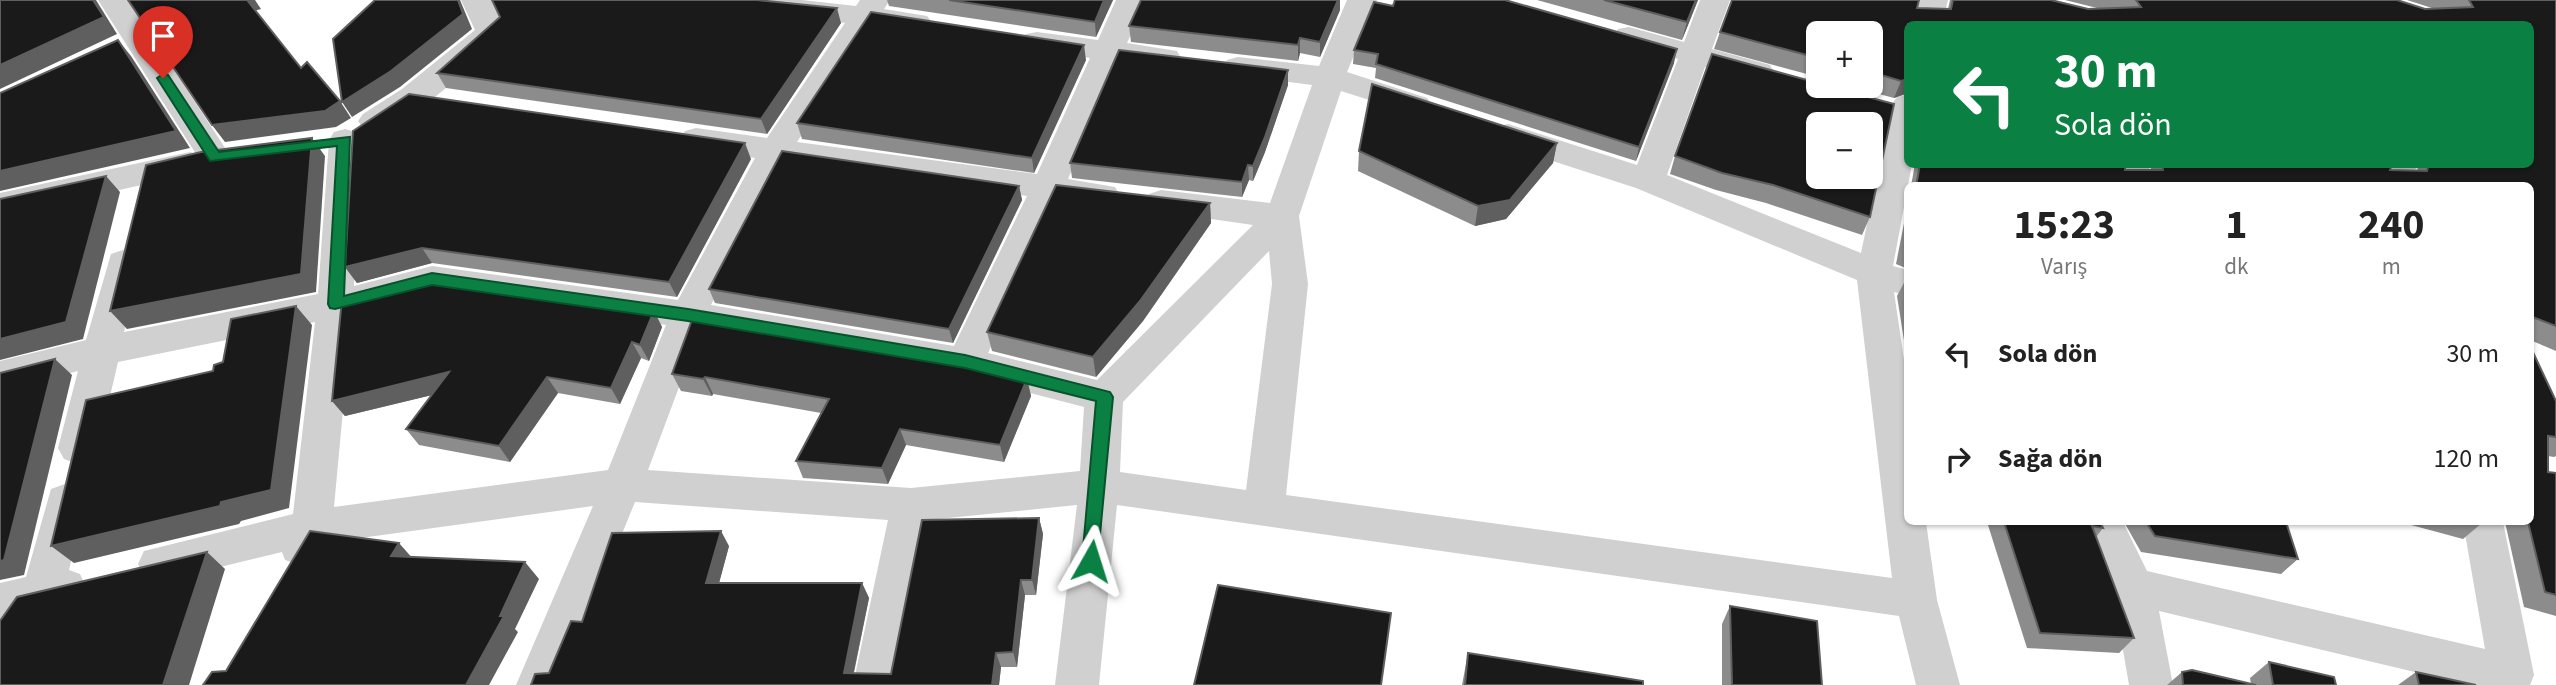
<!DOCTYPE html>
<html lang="tr">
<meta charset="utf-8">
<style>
:root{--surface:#fff;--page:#f6f6f6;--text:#222;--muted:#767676}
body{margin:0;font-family:"Source Sans 3",sans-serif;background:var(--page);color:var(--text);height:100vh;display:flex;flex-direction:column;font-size:26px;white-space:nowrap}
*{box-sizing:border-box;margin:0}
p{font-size:23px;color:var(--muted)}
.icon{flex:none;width:38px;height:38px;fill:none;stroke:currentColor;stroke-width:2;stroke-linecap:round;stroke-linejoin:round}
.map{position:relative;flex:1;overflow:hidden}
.side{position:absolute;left:1904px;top:182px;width:630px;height:343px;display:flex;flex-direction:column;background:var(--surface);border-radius:10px;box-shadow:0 2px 5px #0004}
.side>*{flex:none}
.top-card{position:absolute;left:1904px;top:21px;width:630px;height:147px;border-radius:10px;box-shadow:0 2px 5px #0004;background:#0b8043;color:#fff;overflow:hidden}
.fabs{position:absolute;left:1806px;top:21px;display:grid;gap:14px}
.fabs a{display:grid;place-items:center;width:77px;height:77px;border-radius:10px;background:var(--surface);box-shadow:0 2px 5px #0004;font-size:35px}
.pin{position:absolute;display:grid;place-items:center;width:60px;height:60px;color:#fff;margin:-72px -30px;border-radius:50% 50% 50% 0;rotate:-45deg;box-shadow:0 0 7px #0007}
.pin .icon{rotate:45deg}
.me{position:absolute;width:77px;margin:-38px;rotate:6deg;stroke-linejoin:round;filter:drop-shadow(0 0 5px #0008)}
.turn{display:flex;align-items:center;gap:24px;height:147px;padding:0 35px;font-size:32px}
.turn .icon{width:91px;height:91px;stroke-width:2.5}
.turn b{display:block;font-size:49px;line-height:60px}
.eta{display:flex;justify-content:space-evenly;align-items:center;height:119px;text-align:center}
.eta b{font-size:42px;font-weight:700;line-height:49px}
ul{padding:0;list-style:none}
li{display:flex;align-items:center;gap:21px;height:105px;padding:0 35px}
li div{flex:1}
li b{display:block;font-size:26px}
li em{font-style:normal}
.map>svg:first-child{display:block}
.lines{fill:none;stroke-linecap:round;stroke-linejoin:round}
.minor{fill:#d0d0d0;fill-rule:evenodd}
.wall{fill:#8c8c8c}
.shaded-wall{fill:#5f5f5f}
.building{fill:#1a1a1a;stroke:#5f5f5f;stroke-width:2;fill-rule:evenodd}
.route{fill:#0b8043;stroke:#07532c;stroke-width:2}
</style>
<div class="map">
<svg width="2556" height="685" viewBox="0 0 2556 685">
<rect width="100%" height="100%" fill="#fff"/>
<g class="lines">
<g class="minor">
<polygon points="98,0 128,0 231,157 227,165 215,168 205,165 202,171 190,174 0,217 0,193 190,152 196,154"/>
<path d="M 461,0 L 491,0 L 506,32 L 502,39 C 468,67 425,112 384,129 C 376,132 371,131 363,128 L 358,121 L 363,114 L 402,89 L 475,30 Z"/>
<path d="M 708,0 L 802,0 L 856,6 L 860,0 L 890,0 L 884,9 L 927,16 L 932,22 L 927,28 L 917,31 L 873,26 L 797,142 L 1037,174 L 1090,58 L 1026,48 L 1022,41 L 1026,34 L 1037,32 L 1098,40 L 1116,0 L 1146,0 L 1127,43 L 1177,51 L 1181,58 L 1177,65 L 1166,68 L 1119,61 L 1068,179 L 1115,187 L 1120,195 L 1115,203 L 1103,207 L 1058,200 L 988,353 L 1097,380 L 1253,225 L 1149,210 L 1144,202 L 1149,194 L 1161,190 L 1270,203 L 1312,85 L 1227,74 L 1223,67 L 1227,60 L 1238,57 L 1319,66 L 1347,0 L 1377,0 L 1347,72 L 1427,98 L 1432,105 L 1427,112 L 1416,115 L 1341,91 L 1299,216 L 1308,284 L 1286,495 L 1892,578 L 1857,280 L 1636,188 L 1497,143 L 1492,135 L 1497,127 L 1508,124 L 1637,165 L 1678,59 L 1618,43 L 1614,36 L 1618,29 L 1629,27 L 1684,42 L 1700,0 L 1730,0 L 1712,49 L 1770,65 L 1774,72 L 1770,79 L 1759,82 L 1705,67 L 1667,175 L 1861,253 L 1892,104 L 1897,97 L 1908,94 L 1908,164 L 1912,164 L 1893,266 L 1908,270 L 1908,296 L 1894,292 L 1908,387 L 1908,522 L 1926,522 L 1937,600 L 1960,685 L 1916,685 L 1899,616 L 1117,505 L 1099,685 L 1055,685 L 1077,505 L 928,520 L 897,685 L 853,685 L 888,520 L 635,502 L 560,685 L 516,685 L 593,506 L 324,543 L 315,560 L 300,565 L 285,560 L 282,552 L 159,582 L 144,577 L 138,564 L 144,551 L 293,514 L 315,322 L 118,362 L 98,448 L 92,459 L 78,464 L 64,459 L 58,448 L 78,371 L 0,391 L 0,361 L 86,340 L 111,254 L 123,250 L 135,254 L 140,263 L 124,332 L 318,294 L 329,140 L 334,132 L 345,129 L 356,132 L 361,140 L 354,286 L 432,266 L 678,300 L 755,158 L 685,147 L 680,139 L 685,131 L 696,128 L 767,138 L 845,23 L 723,9 L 713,6 ZM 785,162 L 1027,196 L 954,346 L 711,305 ZM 1269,251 L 1272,284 L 1246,490 L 1120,472 L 1123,402 ZM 432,292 L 666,325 L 608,470 L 334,507 L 352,313 ZM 700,331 L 965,376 L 1084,407 L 1080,471 L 911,488 L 648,470 Z"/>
<polygon points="1918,0 1948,0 1942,24 1912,24"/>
<polygon points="2117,164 2149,164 2150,186 2116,186"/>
<polygon points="2384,164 2417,164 2411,186 2378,186"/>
<polygon points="65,484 79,489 85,501 69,570 80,574 86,587 80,600 0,621 0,583 26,577 51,489"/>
<polygon points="2083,522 2123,522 2147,571 2485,649 2463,522 2503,522 2534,675 2530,685 2469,685 2159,611 2173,685 2129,685 2112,586"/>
</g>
</g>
<g class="wall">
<polygon points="887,0 1113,0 1096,37 889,6"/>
<polygon points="1141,0 1340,0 1340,10 1320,57 1300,53 1298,61 1131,42 1129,26"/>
<polygon points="1537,0 1698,0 1682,40"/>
<polygon points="1950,0 2051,0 2088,9 2101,9 2065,0 2397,0 2425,9 2435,9 2407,0 2556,0 2556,351 2530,340 2530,186 1911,186 1915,164 2125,164 2125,170 2151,170 2151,164 2392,164 2390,170 2417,171 2419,164 2530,164 2530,24 1908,24 1908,93 1894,98 1849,86 1871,86 1871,33 1818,33 1818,77 1714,49 1720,32 1917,8 1948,9"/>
<polygon points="500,17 841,23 767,134 446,88 437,73"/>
<polygon points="1354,50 1674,63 1636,161 1375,78 1376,68 1353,64"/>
<polygon points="1712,54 1870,217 1862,235 1766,203 1716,190 1670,174 1675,156"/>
<polygon points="1086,60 1034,173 802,139 797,123"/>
<polygon points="1288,70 1288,85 1265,152 1253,181 1249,180 1242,197 1072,178 1070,163"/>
<polygon points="1557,143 1553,163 1506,219 1475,226 1358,171 1359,151"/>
<polygon points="751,159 677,297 432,263 357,283 345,267"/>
<polygon points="1019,186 1022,200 953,343 715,303 709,289"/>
<polygon points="1210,203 1211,223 1143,321 1096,377 992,351 987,332"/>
<polygon points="1908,203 1908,269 1896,264"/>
<polygon points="1906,279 1908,279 1908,366 1897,296"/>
<polygon points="654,311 662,327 649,361 641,358 620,404 558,393 510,462 419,445 406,429 432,395 345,416 332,401"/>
<polygon points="2530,346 2556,401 2556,456 2554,457 2548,456 2548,472 2556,473 2556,616 2524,607 2505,522 2530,522"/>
<polygon points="672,374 1027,379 1031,396 1004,462 906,445 888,484 803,478 796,461 821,413 713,394 712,396 681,391"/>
<polygon points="1039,518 1043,534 1036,595 1025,595 1017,667 1001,667 999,685 531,685 549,673 582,622 729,546 719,583 862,583 869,598 854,673 891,674"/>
<polygon points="1987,522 2100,522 2103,528 2096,537 2134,638 2119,653 2027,648"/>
<polygon points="2124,522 2286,522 2298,559 2281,574 2141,552"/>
<polygon points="2400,522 2482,522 2482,523 2463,539"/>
<polygon points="1730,606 1822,685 1722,685 1722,624"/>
<polygon points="1468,653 1643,685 1462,685"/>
<polygon points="2269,662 2336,685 2167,685 2182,672 2251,684 2250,678"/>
<polygon points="2416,672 2476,685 2398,685"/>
</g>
<g class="shaded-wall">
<polygon points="93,0 96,0 117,34 0,89 0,65"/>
<polygon points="246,0 255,0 261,9 254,11"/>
<polygon points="458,0 460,0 472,29 400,87 352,117 342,102"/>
<polygon points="1104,0 1113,0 1096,37 1095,22"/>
<polygon points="1338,0 1340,0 1340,10 1320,57 1320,42"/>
<polygon points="1696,0 1698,0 1682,40 1687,22"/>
<polygon points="837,8 841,23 767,134 761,119"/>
<polygon points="1300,38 1300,53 1298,61 1298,45"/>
<polygon points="118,40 131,56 190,148 0,191 0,171"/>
<polygon points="1084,45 1086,60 1034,173 1032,158"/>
<polygon points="1677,49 1674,63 1636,161 1639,147"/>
<polygon points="1288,70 1288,85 1265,152 1253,181 1253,166"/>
<polygon points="1908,79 1908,93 1894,98 1901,81"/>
<polygon points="340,101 351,118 336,127 225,142 212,125"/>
<polygon points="312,138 325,156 316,292 127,329 110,311"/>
<polygon points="745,143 751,159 677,297 669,282"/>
<polygon points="1557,143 1553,163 1506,219 1475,226 1478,206"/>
<polygon points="1248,165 1249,180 1242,197 1242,182"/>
<polygon points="106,176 120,192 83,339 0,360 0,339"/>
<polygon points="1019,186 1022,200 953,343 949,329"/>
<polygon points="1210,203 1211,223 1143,321 1096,377 1093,357"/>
<polygon points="422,248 432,263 357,283 345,267"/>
<polygon points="296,306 312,325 289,508 241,521 239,524 74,563 51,546"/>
<polygon points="654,311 662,327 649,361 640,345"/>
<polygon points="632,342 641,358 620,404 611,388"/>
<polygon points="55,359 72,375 24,575 0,580 0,561"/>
<polygon points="449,372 461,388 345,416 332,401"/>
<polygon points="547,377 558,393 510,462 499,446"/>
<polygon points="705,377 713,394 712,396 703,379"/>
<polygon points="1027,379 1031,396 1004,462 1000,445"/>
<polygon points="900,429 906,445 888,484 882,468"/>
<polygon points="1039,518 1043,534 1036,595 1032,580"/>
<polygon points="721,531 729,546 715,598 706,583"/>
<polygon points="399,543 414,560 391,556"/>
<polygon points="207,552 225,569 189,685 163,685"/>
<polygon points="525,562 539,579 515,629 518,632 489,685 466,685"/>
<polygon points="1021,580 1025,595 1017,667 1013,652"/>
<polygon points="862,583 869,598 851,685 844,673"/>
<polygon points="996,653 1001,667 999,685 992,685"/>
</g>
<g class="building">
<polygon points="0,0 93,0 104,17 0,65"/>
<polygon points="128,0 247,0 301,68 307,62 340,101 325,111 212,125"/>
<polygon points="375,0 458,0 463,14 391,71 342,102 333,39"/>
<polygon points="492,0 757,0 837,8 761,119 437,73 500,17"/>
<polygon points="949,0 1104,0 1095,22"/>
<polygon points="1141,0 1338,0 1320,42 1300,38 1298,45 1129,26"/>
<polygon points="1395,0 1505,0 1677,49 1639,147 1376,64 1378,54 1354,50 1374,2 1393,6"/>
<polygon points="1604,0 1696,0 1687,22"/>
<polygon points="1732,0 1919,0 1917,8 1951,9 1953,0 2051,0 2088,9 2141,7 2136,0 2397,0 2425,9 2473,7 2469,0 2556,0 2556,326 2530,316 2530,186 1916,186 1920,164 2125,164 2125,170 2163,170 2163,164 2392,164 2390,170 2427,171 2429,164 2530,164 2530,24 1908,24 1908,79 1901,81 1871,72 1871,33 1818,33 1818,58 1720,32"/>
<polygon points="871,12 1084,45 1032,158 797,123"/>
<polygon points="118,40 176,131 0,171 0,93"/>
<polygon points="1119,50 1288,70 1265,137 1253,166 1248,165 1242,182 1070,163"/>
<path d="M 1712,54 L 1818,83 L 1818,86 L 1827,86 L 1894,104 L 1870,217 L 1773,185 L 1722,173 L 1675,156 ZM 1818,124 L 1871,124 L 1871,177 L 1818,177 Z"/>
<polygon points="1372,84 1557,143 1510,200 1478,206 1359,151"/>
<polygon points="409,94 745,143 669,282 422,248 345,267 353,131"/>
<polygon points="312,138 301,274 110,311 146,165 201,152"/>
<polygon points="782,151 1019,186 949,329 709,289"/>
<polygon points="106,176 66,322 0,339 0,199"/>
<polygon points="1056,185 1210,203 1140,301 1093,357 987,332"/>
<polygon points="1908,231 1908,248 1905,247"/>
<polygon points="421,278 654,311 640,345 632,342 611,388 547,377 499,446 406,429 449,372 332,401 342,299"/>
<polygon points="296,306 271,490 221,502 220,506 51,546 86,400 213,371 214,365 223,362 231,319"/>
<polygon points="693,317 960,362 1027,379 1000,445 900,429 882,468 796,461 829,399 705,377 703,379 672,374"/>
<polygon points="2530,346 2556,401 2556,437 2548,436 2548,472 2556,473 2556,595 2545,592 2528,522 2530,522"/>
<polygon points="55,359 4,560 0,561 0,373"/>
<polygon points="1039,518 1032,580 1021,580 1013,652 996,653 992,685 531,685 535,674 549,673 571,621 582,622 612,533 721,531 706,583 862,583 844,673 891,674 922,520"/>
<polygon points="2004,522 2100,522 2103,528 2092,526 2134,638 2040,633"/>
<polygon points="2146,522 2286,522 2298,559 2155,536"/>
<polygon points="310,531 399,543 391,556 525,562 500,616 504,616 466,685 203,685 212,672 226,671"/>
<polygon points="207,552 163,685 0,685 0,621 17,597"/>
<polygon points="1218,585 1391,613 1381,685 1194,685"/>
<polygon points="1730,606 1817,621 1822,685 1732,685"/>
<polygon points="1468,653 1643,681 1643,685 1465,685"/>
<polygon points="2269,662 2334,677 2336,685 2273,685"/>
<polygon points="2192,670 2256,685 2183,685 2182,672"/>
<polygon points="2416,672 2476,685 2419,685"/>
</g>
<polygon class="route" points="163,74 168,75 219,152 350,137 344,296 432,273 688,309 965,355 1110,392 1113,397 1097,566 1084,566 1082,561 1096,401 965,368 688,321 432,285 335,309 330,308 328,304 337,146 210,161 157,78"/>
</svg>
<div class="fabs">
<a>+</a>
<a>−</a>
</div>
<div class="pin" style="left:163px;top:78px;background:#d93025"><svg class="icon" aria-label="arrive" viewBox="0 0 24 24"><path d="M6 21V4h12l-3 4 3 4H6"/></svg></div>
<svg class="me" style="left:1091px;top:561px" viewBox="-20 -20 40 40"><path d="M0-17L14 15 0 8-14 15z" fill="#0b8043" stroke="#fff" stroke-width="4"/></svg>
<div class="top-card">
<div class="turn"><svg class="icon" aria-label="left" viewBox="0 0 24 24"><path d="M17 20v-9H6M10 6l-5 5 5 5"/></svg><div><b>30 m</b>Sola dön</div></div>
</div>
<section class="side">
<div class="eta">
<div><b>15:23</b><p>Varış</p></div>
<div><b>1</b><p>dk</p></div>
<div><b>240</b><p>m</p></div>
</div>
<ul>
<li><svg class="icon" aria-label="left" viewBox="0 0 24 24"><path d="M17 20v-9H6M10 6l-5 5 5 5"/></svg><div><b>Sola dön</b></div><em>30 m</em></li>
<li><svg class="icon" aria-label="right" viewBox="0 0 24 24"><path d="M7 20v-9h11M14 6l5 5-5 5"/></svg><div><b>Sağa dön</b></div><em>120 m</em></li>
</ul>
</section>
</div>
